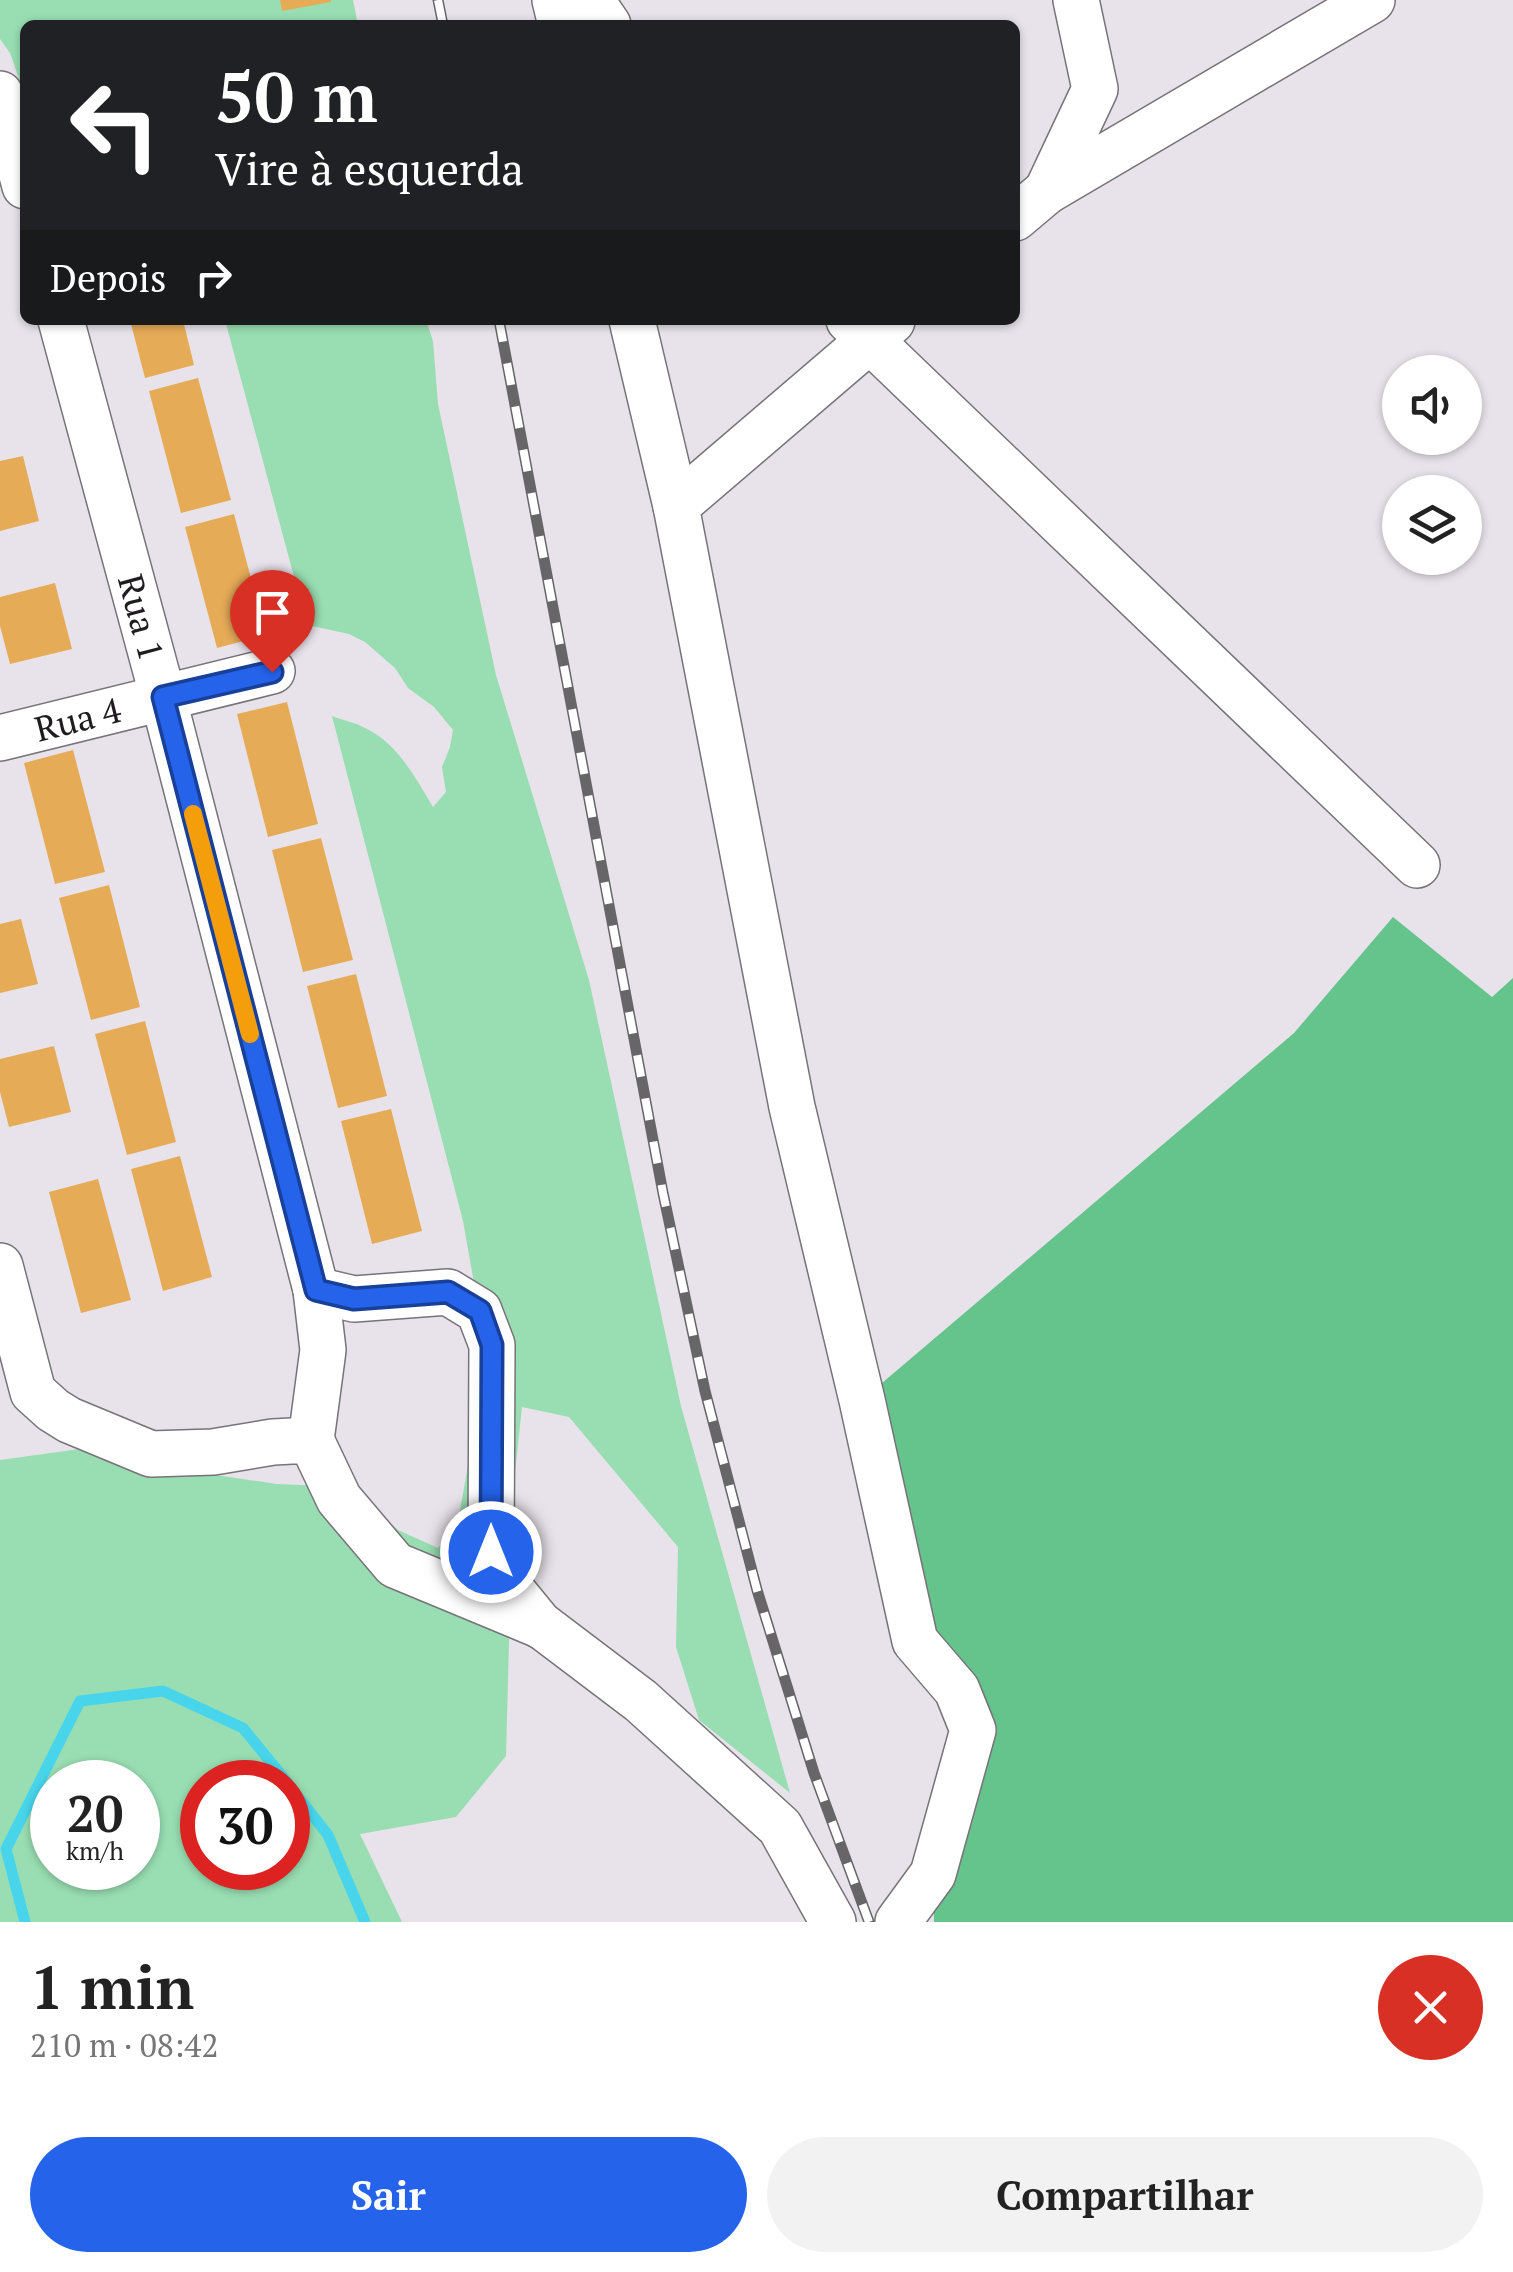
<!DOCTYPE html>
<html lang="pt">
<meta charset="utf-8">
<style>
:root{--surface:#fff;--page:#f2f2f2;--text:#222;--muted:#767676;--accent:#2563eb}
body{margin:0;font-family:"PT Serif",serif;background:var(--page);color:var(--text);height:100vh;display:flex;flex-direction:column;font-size:38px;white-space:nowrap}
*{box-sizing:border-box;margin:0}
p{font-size:32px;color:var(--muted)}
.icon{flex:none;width:55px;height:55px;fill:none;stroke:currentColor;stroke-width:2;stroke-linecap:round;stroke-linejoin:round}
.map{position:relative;height:1922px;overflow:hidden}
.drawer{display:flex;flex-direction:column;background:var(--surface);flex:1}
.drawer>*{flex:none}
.top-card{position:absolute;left:20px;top:20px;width:1000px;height:305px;border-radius:15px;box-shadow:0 2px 8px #0004;background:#202124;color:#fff;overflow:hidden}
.controls{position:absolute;left:1382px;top:355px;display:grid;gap:20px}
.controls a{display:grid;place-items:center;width:100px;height:100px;border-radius:50%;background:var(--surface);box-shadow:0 2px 8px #0004;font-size:50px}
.speed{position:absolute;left:30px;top:1760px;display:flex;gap:20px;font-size:50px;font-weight:700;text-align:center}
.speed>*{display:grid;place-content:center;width:130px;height:130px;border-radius:50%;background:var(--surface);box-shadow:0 2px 8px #0004;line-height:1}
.speed small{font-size:25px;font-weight:400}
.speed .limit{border:15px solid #d22;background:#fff;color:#111}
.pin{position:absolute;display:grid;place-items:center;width:85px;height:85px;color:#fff;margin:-102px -42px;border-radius:50% 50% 50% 0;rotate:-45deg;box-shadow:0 0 10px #0007}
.pin .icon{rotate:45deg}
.me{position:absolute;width:110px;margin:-55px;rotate:0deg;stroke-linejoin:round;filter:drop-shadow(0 0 8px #0008)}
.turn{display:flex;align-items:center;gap:35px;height:210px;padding:0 30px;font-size:45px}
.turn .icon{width:130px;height:130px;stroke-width:2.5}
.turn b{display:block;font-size:70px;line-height:85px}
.then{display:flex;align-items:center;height:95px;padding:0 30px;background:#0003;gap:20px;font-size:38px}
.round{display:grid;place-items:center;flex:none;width:105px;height:105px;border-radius:52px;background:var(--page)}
.summary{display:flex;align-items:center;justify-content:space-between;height:170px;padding:0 30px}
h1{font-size:60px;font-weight:800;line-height:75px}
.primary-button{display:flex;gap:20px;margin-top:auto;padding:20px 30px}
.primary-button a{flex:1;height:115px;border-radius:60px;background:var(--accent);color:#fff;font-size:40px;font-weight:800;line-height:115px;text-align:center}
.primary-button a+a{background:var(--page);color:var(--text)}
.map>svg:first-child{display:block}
.green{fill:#99deb2;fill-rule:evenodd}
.forest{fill:#65c38c}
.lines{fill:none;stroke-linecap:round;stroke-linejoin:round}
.stream{stroke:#48d5ec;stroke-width:11}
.building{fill:#e6ab57}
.minor-casing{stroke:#777379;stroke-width:48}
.minor{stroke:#fff;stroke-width:45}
.rail-casing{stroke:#686569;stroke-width:11}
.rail{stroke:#fff;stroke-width:8;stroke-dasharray:22;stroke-linecap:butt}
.route-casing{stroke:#184099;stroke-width:25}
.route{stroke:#2563eb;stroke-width:18}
.slow{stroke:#f59e0b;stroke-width:18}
.labels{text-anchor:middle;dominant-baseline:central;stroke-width:10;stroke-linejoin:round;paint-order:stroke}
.street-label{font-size:35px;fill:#1e1c1e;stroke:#fff}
</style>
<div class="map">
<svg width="1513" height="1922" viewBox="0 0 1513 1922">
<rect width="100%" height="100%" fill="#e8e3ea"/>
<g class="green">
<polygon points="0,0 353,0 358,25 25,25 25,96 10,53 0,39"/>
<path d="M 225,320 L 426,320 L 433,341 L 438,404 L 496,675 L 589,980 L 681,1406 L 790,1793 L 699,1720 L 676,1647 L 678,1547 L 569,1417 L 522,1407 L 513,1491 L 506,1756 L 456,1817 L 360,1834 L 402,1922 L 0,1922 L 0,1460 L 94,1447 L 209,1474 L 277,1484 L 349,1487 L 398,1530 L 438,1548 L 457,1528 L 480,1396 L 479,1311 L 463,1221 L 332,716 C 342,720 354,722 363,727 C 397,742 415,777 433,807 L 446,792 L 442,767 L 450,747 L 453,730 L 434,707 L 408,688 L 395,668 L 365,642 L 349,634 L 307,625 ZM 52,1782 L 138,1782 L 138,1868 L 52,1868 ZM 202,1782 L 288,1782 L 288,1868 L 202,1868 Z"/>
</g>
<polygon class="forest" points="1393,917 1492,997 1513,978 1513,1922 934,1922 933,1874 973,1729 915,1641 862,1400 1294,1033"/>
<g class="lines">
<g class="stream">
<polyline points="288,1784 328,1835 365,1922"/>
<polyline points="25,1922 6,1849 80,1701 163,1691 243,1728 287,1782"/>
</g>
</g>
<g class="building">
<polygon points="280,0 331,0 331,2 282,11"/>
<polygon points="130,320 183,320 194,365 145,378"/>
<polygon points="198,378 231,500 181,513 149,391"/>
<polygon points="23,456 39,521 0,531 0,461"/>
<polygon points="234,514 266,635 217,648 185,527"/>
<polygon points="55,583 72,649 10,664 0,626 0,597"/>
<polygon points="287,702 318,824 268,837 237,714"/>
<polygon points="73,750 105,872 55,884 24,763"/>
<polygon points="321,838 353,960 303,972 272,850"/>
<polygon points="109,885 140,1007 91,1020 59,898"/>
<polygon points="21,919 38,984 0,993 0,924"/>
<polygon points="356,974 387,1096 338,1108 307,986"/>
<polygon points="145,1021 176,1142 127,1155 95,1034"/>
<polygon points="54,1046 71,1112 9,1127 0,1092 0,1059"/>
<polygon points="391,1109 422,1231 372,1244 341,1121"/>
<polygon points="180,1156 212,1277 163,1291 131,1169"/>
<polygon points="98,1179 131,1300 81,1313 49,1192"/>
</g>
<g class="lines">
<g class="minor-casing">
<g id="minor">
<polyline points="555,0 561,25"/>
<polyline points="591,0 608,25"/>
<polyline points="1076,0 1095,89 1047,191 1372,0"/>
<polyline points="0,94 25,186"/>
<polyline points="1015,218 1047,191"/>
<path id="s1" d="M 61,320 L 163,697 L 316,1290 L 323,1350 L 311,1440"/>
<polyline points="632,320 676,506 792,1107 862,1400 915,1641 957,1690 973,1730 933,1874 898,1922"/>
<polyline points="849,320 1417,865"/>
<polyline points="676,506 892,321"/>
<path id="s2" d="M 0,738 L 272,671"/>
<polyline points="0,1266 33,1392 53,1410 69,1420 151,1454 213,1452 273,1442 311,1440 339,1499 395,1565 542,1626 641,1701 780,1827 833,1922"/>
<polyline points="316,1290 354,1299 448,1292 479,1311 492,1345 491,1552 510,1588 541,1626"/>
</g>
</g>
<use href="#minor" class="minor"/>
<g class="rail-casing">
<g id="rail">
<polyline points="438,0 443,25"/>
<polyline points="499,320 663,1193 705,1391 757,1590 814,1773 869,1922"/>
</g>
</g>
<use href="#rail" class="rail"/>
</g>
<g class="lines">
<g class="route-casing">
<polyline id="route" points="272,672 163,697 316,1290 354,1299 448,1292 480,1311 492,1345 491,1552"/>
</g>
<use href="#route" class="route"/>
<polyline class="slow" points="193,814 250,1034"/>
</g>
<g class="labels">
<g class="street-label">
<text stroke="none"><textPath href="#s1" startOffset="308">Rua 1</textPath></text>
<text stroke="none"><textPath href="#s2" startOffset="80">Rua 4</textPath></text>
</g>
</g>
</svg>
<div class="controls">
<a><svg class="icon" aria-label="sound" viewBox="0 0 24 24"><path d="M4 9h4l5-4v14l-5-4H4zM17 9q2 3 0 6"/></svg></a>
<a><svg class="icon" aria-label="layers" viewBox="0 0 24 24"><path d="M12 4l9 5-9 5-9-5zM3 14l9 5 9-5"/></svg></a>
</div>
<div class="speed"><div>20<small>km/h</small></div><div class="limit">30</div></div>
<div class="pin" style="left:272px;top:672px;background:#d93025"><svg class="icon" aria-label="arrive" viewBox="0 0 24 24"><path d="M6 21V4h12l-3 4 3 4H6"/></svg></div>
<svg class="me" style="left:491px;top:1552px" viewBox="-20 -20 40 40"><circle r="17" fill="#2563eb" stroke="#fff" stroke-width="3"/><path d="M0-11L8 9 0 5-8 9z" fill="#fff"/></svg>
<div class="top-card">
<div class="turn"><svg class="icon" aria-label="left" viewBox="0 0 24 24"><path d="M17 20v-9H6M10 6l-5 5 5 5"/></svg><div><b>50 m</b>Vire à esquerda</div></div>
<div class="then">Depois<svg class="icon" aria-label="right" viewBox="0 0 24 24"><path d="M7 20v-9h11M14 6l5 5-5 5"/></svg></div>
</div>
</div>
<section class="drawer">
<div class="summary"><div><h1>1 min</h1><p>210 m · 08:42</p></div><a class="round" style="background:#d93025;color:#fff"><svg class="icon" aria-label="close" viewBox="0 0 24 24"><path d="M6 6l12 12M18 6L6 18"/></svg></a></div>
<div class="primary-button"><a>Sair</a><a>Compartilhar</a></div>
</section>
